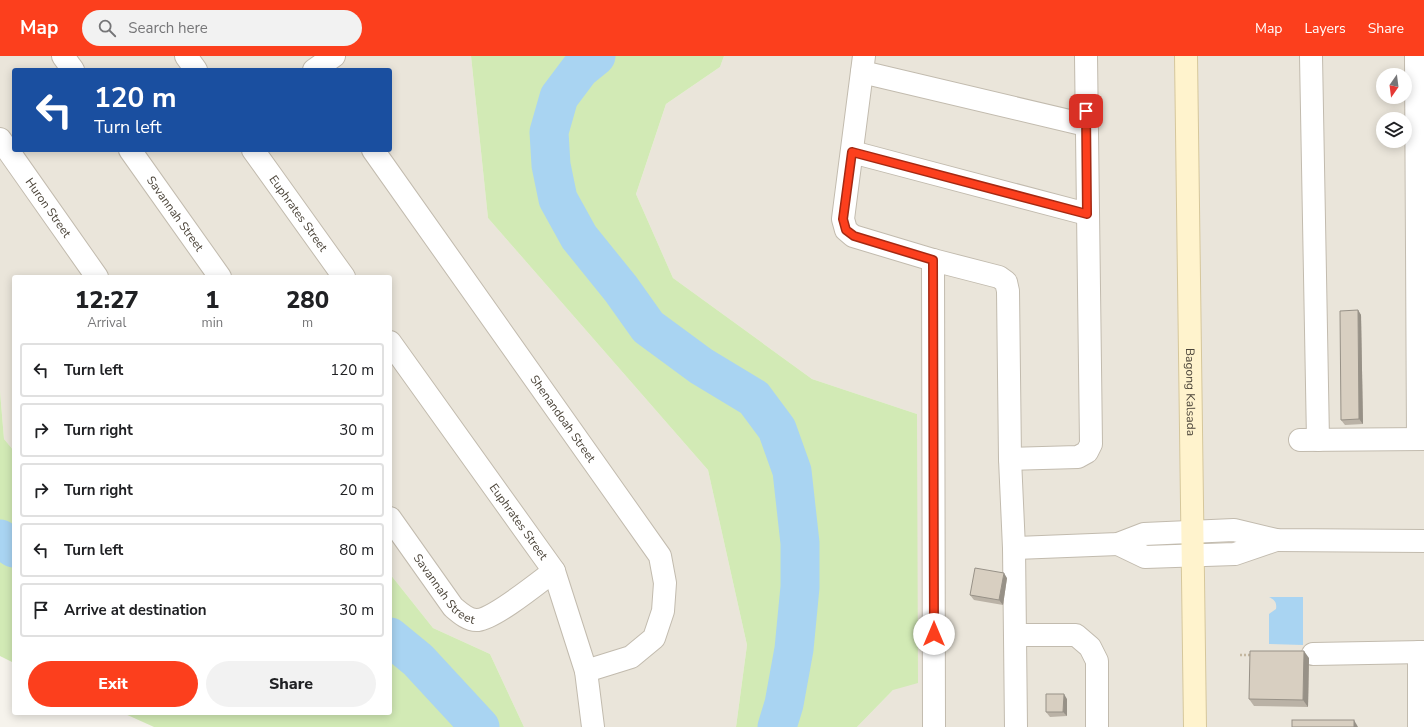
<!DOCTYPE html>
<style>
:root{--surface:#fff;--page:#f2f2f2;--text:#202124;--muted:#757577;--line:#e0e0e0;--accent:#fc3f1d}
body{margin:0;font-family:"Nunito Sans",sans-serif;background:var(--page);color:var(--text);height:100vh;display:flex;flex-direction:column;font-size:15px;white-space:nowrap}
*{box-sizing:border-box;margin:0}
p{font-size:13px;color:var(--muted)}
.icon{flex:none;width:22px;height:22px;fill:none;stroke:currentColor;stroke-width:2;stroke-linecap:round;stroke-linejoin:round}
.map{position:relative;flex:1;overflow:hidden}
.details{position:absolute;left:12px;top:219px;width:380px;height:440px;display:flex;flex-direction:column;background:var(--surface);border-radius:4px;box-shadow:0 2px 10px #0003}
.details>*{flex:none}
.top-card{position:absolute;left:12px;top:12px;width:380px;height:84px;border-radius:4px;box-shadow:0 2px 10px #0003;background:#1a4fa0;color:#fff;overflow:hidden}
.needle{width:26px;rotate:194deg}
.fabs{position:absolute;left:1376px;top:12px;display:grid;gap:8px}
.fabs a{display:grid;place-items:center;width:36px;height:36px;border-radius:50%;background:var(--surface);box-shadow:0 2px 10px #0003;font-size:20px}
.pin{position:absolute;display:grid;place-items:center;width:34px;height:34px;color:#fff;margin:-17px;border-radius:8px;box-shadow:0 2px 6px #0006}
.me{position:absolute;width:44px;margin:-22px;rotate:0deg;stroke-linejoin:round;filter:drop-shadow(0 0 3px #0008)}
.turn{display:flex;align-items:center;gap:14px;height:84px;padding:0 16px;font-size:18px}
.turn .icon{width:52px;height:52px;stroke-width:2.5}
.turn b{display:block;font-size:28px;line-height:34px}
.eta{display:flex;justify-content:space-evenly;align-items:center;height:68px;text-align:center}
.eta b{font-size:24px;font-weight:800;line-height:28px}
.button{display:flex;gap:8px;margin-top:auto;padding:8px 16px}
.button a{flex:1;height:46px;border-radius:24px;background:var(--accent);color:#fff;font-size:16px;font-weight:800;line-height:46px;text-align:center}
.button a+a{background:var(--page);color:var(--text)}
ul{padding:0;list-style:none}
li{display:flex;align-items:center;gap:12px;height:54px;margin:0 8px 6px;padding:0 8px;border:2px solid var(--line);border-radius:4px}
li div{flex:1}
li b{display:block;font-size:15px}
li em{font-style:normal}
header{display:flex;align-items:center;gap:24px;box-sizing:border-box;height:56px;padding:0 20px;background:var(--accent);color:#fff}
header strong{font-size:19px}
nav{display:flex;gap:22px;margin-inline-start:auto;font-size:14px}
.search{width:280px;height:36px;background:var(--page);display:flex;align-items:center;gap:10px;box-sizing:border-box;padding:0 14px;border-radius:22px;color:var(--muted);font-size:15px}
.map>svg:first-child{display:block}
.residential{fill:#eae5da;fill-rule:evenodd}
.green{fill:#d2eab5}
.water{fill:#a9d4f2}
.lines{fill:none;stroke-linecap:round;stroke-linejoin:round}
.river{stroke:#a9d4f2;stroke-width:39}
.street-casing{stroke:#c2bbae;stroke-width:24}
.secondary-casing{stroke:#d6c79b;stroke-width:24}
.path{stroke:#c4b79f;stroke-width:2.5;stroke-dasharray:2 2;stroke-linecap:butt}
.street{stroke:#fff;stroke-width:22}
.secondary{stroke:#fff3cd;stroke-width:22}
.wall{fill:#bab2a6}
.shaded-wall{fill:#979187}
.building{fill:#d8cfc1;stroke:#979187}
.route-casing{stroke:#a42913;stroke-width:10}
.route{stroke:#fc3f1d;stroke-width:7}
.labels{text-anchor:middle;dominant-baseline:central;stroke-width:3;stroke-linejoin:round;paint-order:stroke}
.street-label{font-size:12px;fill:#4b4439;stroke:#fff}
</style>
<header>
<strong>Map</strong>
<div class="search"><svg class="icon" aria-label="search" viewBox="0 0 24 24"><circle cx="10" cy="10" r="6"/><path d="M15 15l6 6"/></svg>Search here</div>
<nav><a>Map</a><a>Layers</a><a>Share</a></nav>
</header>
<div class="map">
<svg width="1424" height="671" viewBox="0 0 1424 671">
<rect width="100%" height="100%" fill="#f6f3ec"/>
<g class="residential">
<path d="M 0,0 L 471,0 L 488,162 L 708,414 L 747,589 L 736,671 L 524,671 L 490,598 L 433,572 L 390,518 L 390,221 L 14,221 L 14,395 L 4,383 L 0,335 ZM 14,14 L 390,14 L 390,94 L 14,94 Z"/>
<path d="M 724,0 L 1424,0 L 1424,671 L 857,671 L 893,634 L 917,358 L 812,323 L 673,222 L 636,138 L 666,48 L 720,11 ZM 1383,19 L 1405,19 L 1405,41 L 1383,41 ZM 1383,63 L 1405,63 L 1405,85 L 1383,85 Z"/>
</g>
<g class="green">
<polygon points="471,0 724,0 720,11 666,48 636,138 673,222 812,323 917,358 918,627 893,634 857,671 736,671 747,589 708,414 488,162"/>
<polygon points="0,335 4,383 14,395 14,607 0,600"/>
<polygon points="390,518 433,572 490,598 524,671 154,671 123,657 390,657"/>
</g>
<path class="water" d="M 1269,541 L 1303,541 L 1303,589 L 1269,588 L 1269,558 L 1276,553 C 1277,547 1275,544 1269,541 Z"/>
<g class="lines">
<g class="river">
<polyline points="596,0 580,13 559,41 549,76 551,109 558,143 579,181 621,233 648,271 701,310 754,342 777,373 792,415 800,487 800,531 794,593 784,648 777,671"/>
<polyline points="0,483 14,492"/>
<polyline points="390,581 418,604 480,671"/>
</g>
<g class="street-casing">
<g id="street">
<polyline points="63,0 73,14"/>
<polyline points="186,0 196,14"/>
<polyline points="864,0 843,163 846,174 853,180 933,204 999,221 1006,226 1008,235 1010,403 1014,492 1016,671"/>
<polyline points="1311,0 1318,384"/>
<polyline points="1416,0 1418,383"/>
<polyline points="314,14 334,0"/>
<polyline points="862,16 1086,69"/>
<path id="s1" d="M 0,83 L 97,221"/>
<path id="s2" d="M 130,94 L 220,221"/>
<path id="s3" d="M 253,94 L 344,221"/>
<path id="s4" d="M 373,94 L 660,500 L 665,527 L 663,555 L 654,582 L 631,601 L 586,615"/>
<polyline points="852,96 1087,158"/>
<polyline points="933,204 934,671"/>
<path id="s5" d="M 390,286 L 554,515 L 586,615 L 593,671"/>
<polyline points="1300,384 1424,383"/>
<polyline points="1010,403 1078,401 1087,396 1091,388 1086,0"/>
<path id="s6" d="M 390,462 L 453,551 C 460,557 469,565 478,564 C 495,562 538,527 554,515"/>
<polyline points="1118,488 1145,501 1235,498 1276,484"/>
<polyline points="1014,492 1118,488 1144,478 1234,474 1276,484 1424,485"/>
<polyline points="1015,579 1076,579 1090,591 1097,605 1097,671"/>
<polyline points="1419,596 1419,671"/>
<polyline points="1313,598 1424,596"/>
</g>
</g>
<g class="secondary-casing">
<g id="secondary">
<path id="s7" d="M 1186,0 L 1195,671"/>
</g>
</g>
<polyline class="path" points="1240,599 1252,599"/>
<use href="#street" class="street"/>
<use href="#secondary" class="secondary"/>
</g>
<g class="wall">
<polygon points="1358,254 1361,259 1363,368 1345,369 1341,364"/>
<polygon points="1007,522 1003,549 974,544 970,539"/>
<polygon points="1309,602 1308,651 1254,650 1249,643"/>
<polygon points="1067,643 1067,660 1050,661 1046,656"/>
</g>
<g class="shaded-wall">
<polygon points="1358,254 1361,259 1363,368 1359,363"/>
<polygon points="1004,517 1007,522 1003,549 999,544"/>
<polygon points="1304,595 1309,602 1308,651 1303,644"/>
<polygon points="1064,638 1067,643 1067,660 1063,656"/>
<polygon points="1354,664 1358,671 1354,671"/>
</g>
<g class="building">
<polygon points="1358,254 1359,363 1341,364 1340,255"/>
<polygon points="975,512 1004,517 999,544 970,539"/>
<polygon points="1250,595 1304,595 1303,644 1249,643"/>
<polygon points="1046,638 1064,638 1063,656 1046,656"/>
<rect x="1292" y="664" width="62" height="7"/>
</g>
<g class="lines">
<g class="route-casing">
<polyline id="route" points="934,578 933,204 854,180 846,174 843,163 852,96 1087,158 1086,55"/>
</g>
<use href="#route" class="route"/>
</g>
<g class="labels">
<g class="street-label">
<text stroke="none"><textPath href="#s1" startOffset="84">Huron Street</textPath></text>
<text stroke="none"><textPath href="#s2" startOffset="78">Savannah Street</textPath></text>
<text stroke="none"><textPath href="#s3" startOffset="78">Euphrates Street</textPath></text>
<text stroke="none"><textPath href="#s7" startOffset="336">Bagong Kalsada</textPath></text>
<text stroke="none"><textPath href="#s4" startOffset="329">Shenandoah Street</textPath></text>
<text stroke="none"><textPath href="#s5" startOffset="221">Euphrates Street</textPath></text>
<text stroke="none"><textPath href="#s6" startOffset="90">Savannah Street</textPath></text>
</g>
</g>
</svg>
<div class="fabs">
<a><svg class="needle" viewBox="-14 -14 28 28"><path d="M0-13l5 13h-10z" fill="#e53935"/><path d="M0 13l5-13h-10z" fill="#757577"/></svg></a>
<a><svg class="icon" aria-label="layers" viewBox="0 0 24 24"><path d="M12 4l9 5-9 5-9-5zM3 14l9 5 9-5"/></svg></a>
</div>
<div class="pin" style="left:1086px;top:55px;background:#d93025"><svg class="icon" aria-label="arrive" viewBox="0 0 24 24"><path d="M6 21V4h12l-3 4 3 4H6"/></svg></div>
<svg class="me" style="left:934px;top:578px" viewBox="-20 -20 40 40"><circle r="19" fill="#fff"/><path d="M0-13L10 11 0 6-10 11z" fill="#fc3f1d"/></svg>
<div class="top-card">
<div class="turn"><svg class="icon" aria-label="left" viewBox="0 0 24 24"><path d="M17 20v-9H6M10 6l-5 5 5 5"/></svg><div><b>120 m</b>Turn left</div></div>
</div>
<section class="details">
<div class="eta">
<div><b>12:27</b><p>Arrival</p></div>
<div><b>1</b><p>min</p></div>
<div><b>280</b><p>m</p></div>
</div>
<ul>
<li><svg class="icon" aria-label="left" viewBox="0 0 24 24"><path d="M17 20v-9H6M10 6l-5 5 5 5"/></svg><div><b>Turn left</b></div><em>120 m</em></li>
<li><svg class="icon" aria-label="right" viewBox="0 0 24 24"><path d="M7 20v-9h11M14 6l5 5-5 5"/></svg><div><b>Turn right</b></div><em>30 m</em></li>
<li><svg class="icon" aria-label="right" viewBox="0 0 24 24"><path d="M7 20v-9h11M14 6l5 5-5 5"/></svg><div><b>Turn right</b></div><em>20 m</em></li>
<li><svg class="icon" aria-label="left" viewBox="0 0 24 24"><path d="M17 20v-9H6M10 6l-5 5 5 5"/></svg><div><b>Turn left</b></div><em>80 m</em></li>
<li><svg class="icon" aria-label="arrive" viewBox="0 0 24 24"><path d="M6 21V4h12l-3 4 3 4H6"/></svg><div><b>Arrive at destination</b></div><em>30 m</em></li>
</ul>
<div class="button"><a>Exit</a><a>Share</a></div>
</section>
</div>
